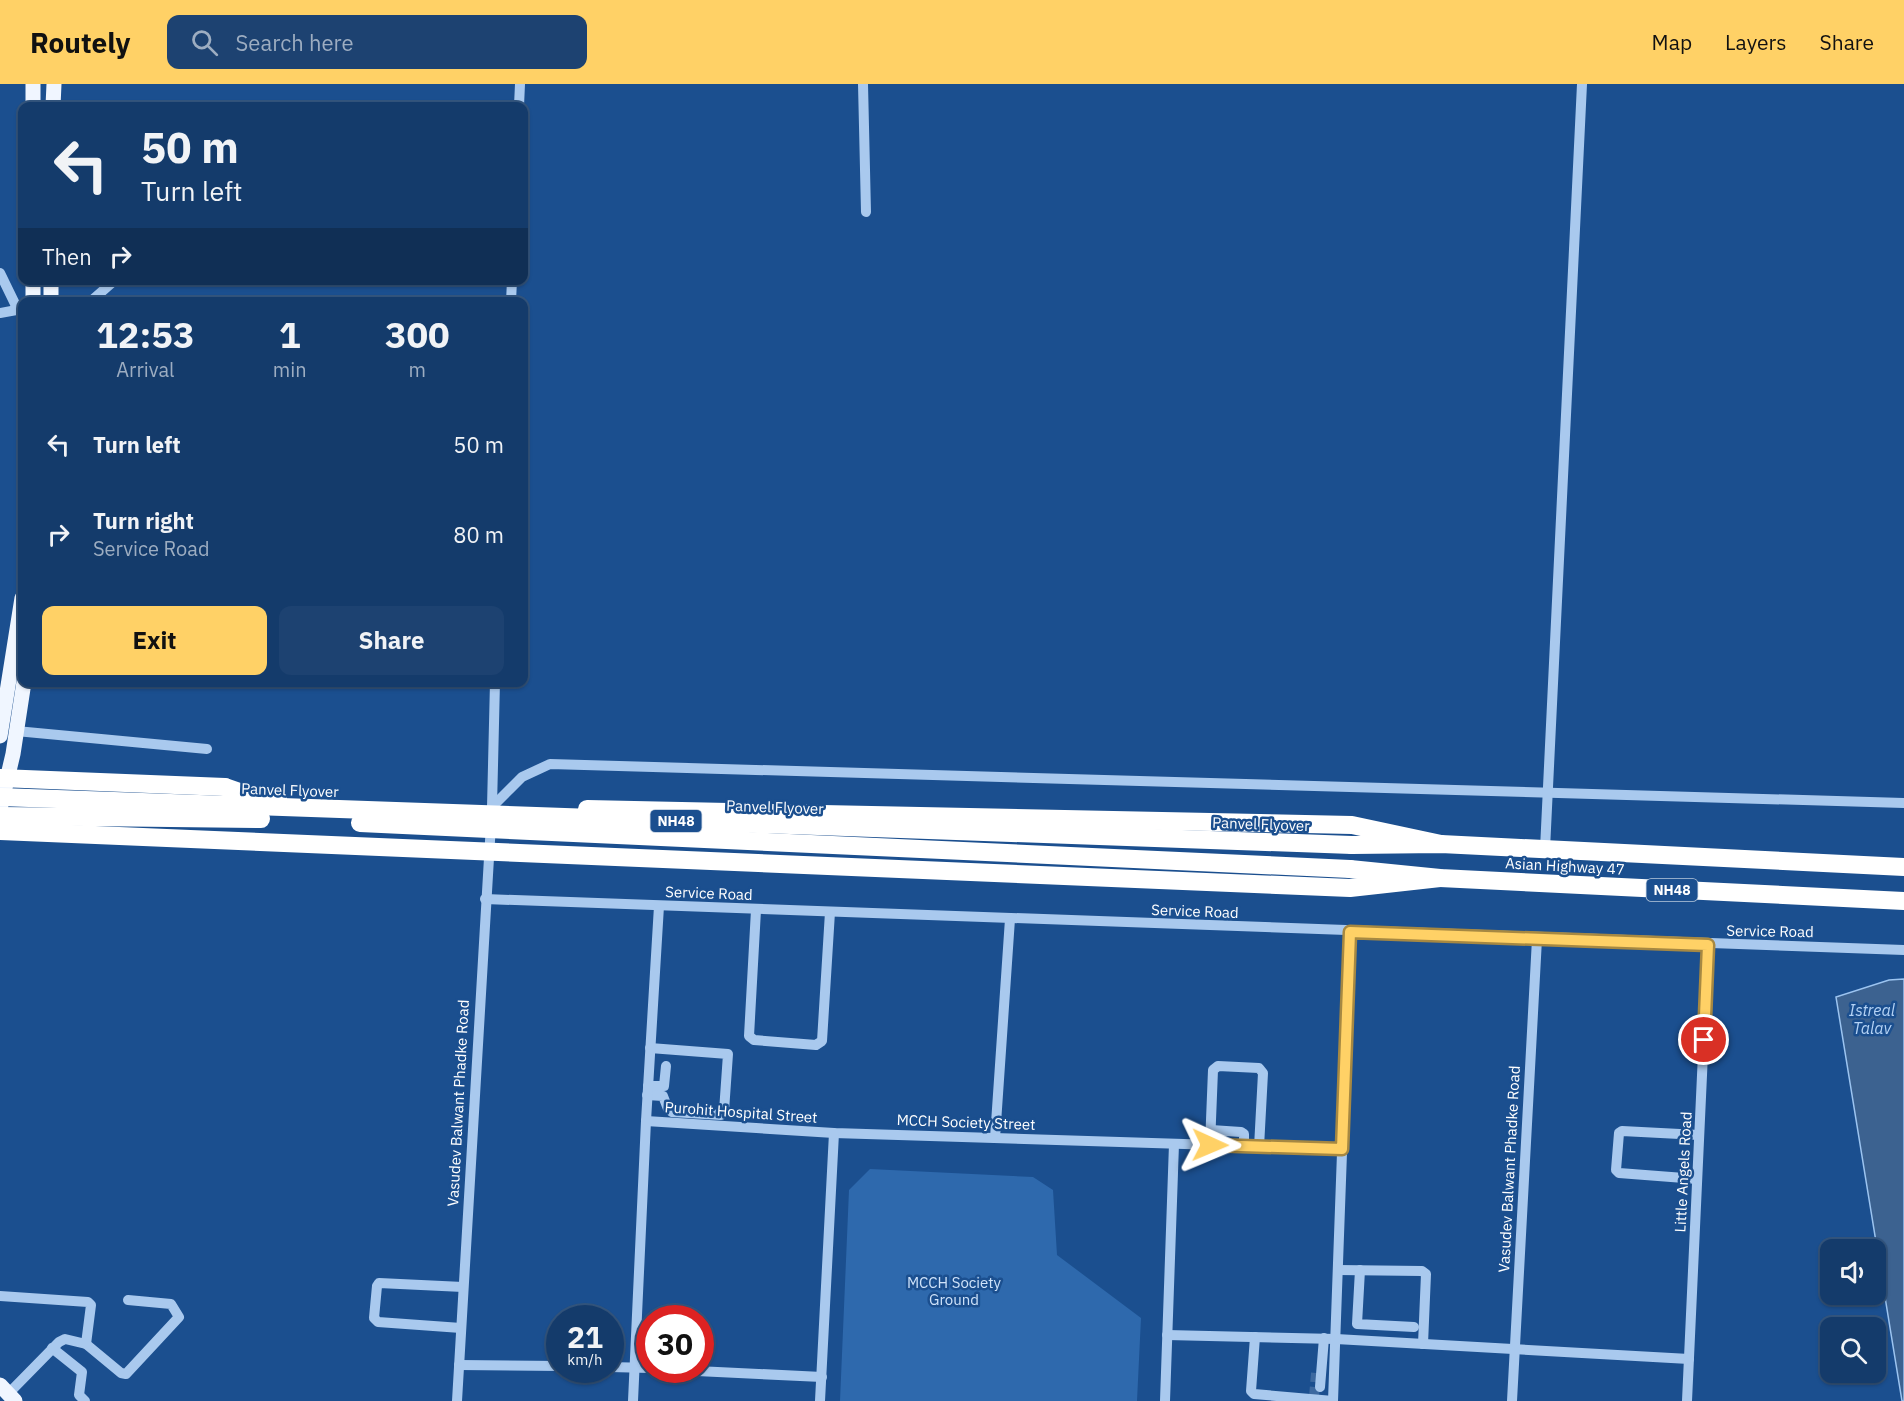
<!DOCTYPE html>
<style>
:root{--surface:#143b6b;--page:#1d4271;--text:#f1f3f6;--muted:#9dadc1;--line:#33557e;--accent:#ffd166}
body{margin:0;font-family:"IBM Plex Sans",sans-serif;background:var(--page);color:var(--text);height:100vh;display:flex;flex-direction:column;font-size:22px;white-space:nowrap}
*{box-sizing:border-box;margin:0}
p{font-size:20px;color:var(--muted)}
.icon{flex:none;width:33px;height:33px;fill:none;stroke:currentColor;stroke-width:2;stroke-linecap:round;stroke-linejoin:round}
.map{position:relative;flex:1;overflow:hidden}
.details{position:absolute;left:18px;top:213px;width:510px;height:390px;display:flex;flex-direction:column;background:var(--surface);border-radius:12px;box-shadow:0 2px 4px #0004,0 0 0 2px var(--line)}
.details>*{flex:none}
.guide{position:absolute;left:18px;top:18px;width:510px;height:183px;border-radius:12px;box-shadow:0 2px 4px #0004,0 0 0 2px var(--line);background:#143b6b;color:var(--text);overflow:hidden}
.controls{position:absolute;left:1820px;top:1155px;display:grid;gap:12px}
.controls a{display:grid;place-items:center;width:66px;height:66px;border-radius:12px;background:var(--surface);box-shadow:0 2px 4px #0004,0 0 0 2px var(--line);font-size:30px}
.speed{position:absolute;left:546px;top:1221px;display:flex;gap:12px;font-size:30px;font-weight:700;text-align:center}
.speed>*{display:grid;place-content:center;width:78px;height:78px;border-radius:50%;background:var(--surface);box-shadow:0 2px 4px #0004,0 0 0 2px var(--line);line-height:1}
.speed small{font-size:15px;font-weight:400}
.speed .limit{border:9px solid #d22;background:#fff;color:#111}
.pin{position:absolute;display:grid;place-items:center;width:51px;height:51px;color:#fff;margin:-26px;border:3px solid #fff;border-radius:50%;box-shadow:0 2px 6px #0007}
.me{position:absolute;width:66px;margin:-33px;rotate:91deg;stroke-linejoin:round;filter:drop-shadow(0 0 4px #0008)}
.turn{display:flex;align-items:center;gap:21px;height:126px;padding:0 24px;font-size:27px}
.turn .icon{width:78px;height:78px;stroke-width:2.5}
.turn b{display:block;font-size:42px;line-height:51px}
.then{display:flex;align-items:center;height:57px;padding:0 24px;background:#0003;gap:12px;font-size:22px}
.eta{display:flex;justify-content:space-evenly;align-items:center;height:102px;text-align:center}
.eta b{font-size:36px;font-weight:700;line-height:42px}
.cta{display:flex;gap:12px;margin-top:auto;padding:12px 24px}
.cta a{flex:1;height:69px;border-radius:12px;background:var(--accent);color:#111;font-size:24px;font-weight:700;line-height:69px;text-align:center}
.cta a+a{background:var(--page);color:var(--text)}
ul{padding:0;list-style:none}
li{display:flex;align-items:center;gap:18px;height:90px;padding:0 24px}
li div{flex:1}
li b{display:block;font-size:22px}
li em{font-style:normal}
header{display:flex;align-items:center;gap:36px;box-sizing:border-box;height:84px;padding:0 30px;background:var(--accent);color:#111}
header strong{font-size:28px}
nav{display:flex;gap:33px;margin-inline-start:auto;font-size:21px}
.search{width:420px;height:54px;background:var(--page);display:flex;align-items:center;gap:15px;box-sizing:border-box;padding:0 21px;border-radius:12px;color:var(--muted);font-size:22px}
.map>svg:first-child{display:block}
.green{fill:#2e69ad}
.water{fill:#3c6290;stroke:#9cc4f0;stroke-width:1.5}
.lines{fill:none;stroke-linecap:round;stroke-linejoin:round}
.minor-tunnel{stroke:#3d69a0;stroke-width:10;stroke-dasharray:10 5;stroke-linecap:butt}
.minor{stroke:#a9c9ee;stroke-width:10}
.major{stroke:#f0f6ff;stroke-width:15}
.highway{stroke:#fff;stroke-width:18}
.highway-bridge{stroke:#fff;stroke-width:18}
.route-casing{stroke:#a68842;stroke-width:15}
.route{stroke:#ffd166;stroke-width:10}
.labels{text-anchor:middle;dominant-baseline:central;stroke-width:5;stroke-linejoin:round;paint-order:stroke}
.shield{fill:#1b4f8f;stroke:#bbcadd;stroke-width:1.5}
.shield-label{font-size:14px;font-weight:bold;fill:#fff}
.street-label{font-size:15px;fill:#fff;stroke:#1b4f8f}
.park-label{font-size:15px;fill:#cfe3fa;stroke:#1b4f8f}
.water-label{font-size:16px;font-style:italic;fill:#b5d3f5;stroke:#1b4f8f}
</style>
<header>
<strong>Routely</strong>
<div class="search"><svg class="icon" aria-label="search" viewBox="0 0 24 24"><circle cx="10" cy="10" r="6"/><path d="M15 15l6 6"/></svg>Search here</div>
<nav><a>Map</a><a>Layers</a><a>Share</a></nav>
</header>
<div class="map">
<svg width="1904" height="1317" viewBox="0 0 1904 1317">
<rect width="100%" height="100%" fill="#1b4f8f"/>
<polygon class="green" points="870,1085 1033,1093 1053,1106 1057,1171 1141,1234 1137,1317 840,1317 849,1106"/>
<polygon class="water" points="1904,895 1904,1317 1902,1317 1836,913 1889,896"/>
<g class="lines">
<polyline class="minor-tunnel" points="1314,1313 1316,1289"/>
<g class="minor">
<polyline points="863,0 866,128"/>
<polyline points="519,22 520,0"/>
<polyline points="0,189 18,226"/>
<polyline points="47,218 69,218"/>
<polyline points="90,218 115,196"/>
<polyline points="511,218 512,196"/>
<polyline points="0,229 22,225"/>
<polyline points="16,647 207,665"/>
<polyline points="492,723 522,693 550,680 1904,719"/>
<polyline points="1545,765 1582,0"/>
<polyline points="485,815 1904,866"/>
<polyline points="756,826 749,952 754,956 816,961 822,957 830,828"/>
<polyline points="648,1002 664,1002 666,982"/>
<polyline points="647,1011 663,1012 668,1025 672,1028 721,1031 724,1027 728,970 650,964"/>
<polyline points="646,1037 834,1049 1342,1065"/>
<polyline points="1211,1046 1241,1048 1244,1050 1244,1062"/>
<polyline points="995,1054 1010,835"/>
<polyline points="1210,1061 1213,986 1218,982 1259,984 1263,989 1259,1063"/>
<polyline points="1697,1095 1619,1089 1616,1086 1619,1049 1622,1047 1699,1051"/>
<polyline points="1338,1186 1422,1187 1426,1190 1423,1260"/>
<polyline points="1360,1186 1357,1240 1414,1243"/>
<polyline points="0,1212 88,1218 91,1221 86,1260 65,1255 59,1258 8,1310"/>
<polyline points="461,1244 378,1238 374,1234 377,1202 379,1199 463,1203"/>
<polyline points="1167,1251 1336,1255 1689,1275"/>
<polyline points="1255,1253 1251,1307 1254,1310 1333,1317"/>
<polyline points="86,1260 121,1289 126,1290 179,1233 171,1220 128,1216"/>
<polyline points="52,1264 82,1288 79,1311 85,1317"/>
<polyline points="459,1281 560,1282"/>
<polyline points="610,1283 650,1284"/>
<polyline points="676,1286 822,1293"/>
<polyline points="1320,1303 1324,1254"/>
<polyline points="457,1317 492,723 495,598"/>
<polyline points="633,1317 646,1037 659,822"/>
<polyline points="820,1317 834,1049"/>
<polyline points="1165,1317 1174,1060"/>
<polyline points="1333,1317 1350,848"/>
<polyline points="1512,1317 1537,855"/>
<polyline points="1687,1317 1708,861"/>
</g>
<g class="major">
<polyline points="33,22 33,0"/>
<polyline points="53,22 54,0"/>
<polyline points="51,196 51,218"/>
<polyline points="33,218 33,196"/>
<polyline points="0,652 22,514"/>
<polyline points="0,725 13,670 24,598"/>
<polyline points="0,1301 15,1317"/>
</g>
<g class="highway">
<polyline points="225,703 257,714 278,715"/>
<polyline points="587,725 1352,741 1441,760"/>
<polyline points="0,747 1350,804 1440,794"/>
<polyline points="1352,761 1441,760 1904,783"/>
<polyline points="1350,785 1440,794 1904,817"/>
</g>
<g class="highway-bridge">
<polyline points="0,694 225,703"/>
<polyline points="0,713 1352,761"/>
<polyline points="0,732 261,735"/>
<polyline points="360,739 1350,785"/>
</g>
</g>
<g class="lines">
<g class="route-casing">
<polyline id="route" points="1210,1061 1342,1065 1350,848 1708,861 1704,956"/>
</g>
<use href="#route" class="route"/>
</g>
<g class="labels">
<g class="shield">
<rect x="650.5" y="726" width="51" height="22" rx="4.5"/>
<rect x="1646.5" y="795" width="51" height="22" rx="4.5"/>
</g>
<g class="shield-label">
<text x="676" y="737">NH48</text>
<text x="1672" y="806">NH48</text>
</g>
<g class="street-label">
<text transform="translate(290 706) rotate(2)">Panvel Flyover</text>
<text transform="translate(775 723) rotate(2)">Panvel Flyover</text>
<text transform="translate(1261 740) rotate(2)">Panvel Flyover</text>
<text transform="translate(1565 782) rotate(3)">Asian Highway 47</text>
<text transform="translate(709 809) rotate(2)">Service Road</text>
<text transform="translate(1195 827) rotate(2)">Service Road</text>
<text transform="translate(1770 847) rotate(1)">Service Road</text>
<text transform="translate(458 1019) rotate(-87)">Vasudev Balwant Phadke Road</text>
<text transform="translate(741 1028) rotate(4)">Purohit Hospital Street</text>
<text transform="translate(966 1038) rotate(2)">MCCH Society Street</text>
<text transform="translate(1509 1085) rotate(-87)">Vasudev Balwant Phadke Road</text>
<text transform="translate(1683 1088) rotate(-87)">Little Angels Road</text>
</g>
<g class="park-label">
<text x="954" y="1198">MCCH Society<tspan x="954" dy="17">Ground</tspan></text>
</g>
<g class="water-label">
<text x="1872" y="926">Istreal<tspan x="1872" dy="18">Talav</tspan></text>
</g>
</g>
</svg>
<div class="controls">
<a><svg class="icon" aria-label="sound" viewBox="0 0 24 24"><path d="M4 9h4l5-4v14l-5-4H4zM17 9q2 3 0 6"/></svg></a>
<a><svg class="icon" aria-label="search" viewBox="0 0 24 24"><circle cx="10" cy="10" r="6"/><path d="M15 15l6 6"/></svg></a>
</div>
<div class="speed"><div>21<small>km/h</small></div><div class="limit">30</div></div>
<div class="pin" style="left:1704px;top:956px;background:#d93025"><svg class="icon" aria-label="arrive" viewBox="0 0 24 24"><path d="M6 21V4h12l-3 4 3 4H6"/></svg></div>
<svg class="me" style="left:1210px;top:1061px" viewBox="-20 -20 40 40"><path d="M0-17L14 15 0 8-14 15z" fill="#ffd166" stroke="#fff" stroke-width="4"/></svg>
<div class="guide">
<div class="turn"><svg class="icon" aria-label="left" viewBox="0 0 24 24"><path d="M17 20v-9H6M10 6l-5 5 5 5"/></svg><div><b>50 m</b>Turn left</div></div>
<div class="then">Then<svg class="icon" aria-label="right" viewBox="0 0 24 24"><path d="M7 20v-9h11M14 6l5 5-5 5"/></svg></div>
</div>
<section class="details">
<div class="eta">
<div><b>12:53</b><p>Arrival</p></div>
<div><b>1</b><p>min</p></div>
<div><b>300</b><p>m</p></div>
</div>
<ul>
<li><svg class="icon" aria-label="left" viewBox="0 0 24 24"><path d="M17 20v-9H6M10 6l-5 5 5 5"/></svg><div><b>Turn left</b></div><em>50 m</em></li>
<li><svg class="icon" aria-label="right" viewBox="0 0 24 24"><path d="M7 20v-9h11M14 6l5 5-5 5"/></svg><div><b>Turn right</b><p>Service Road</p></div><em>80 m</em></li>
</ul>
<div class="cta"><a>Exit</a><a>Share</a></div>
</section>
</div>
